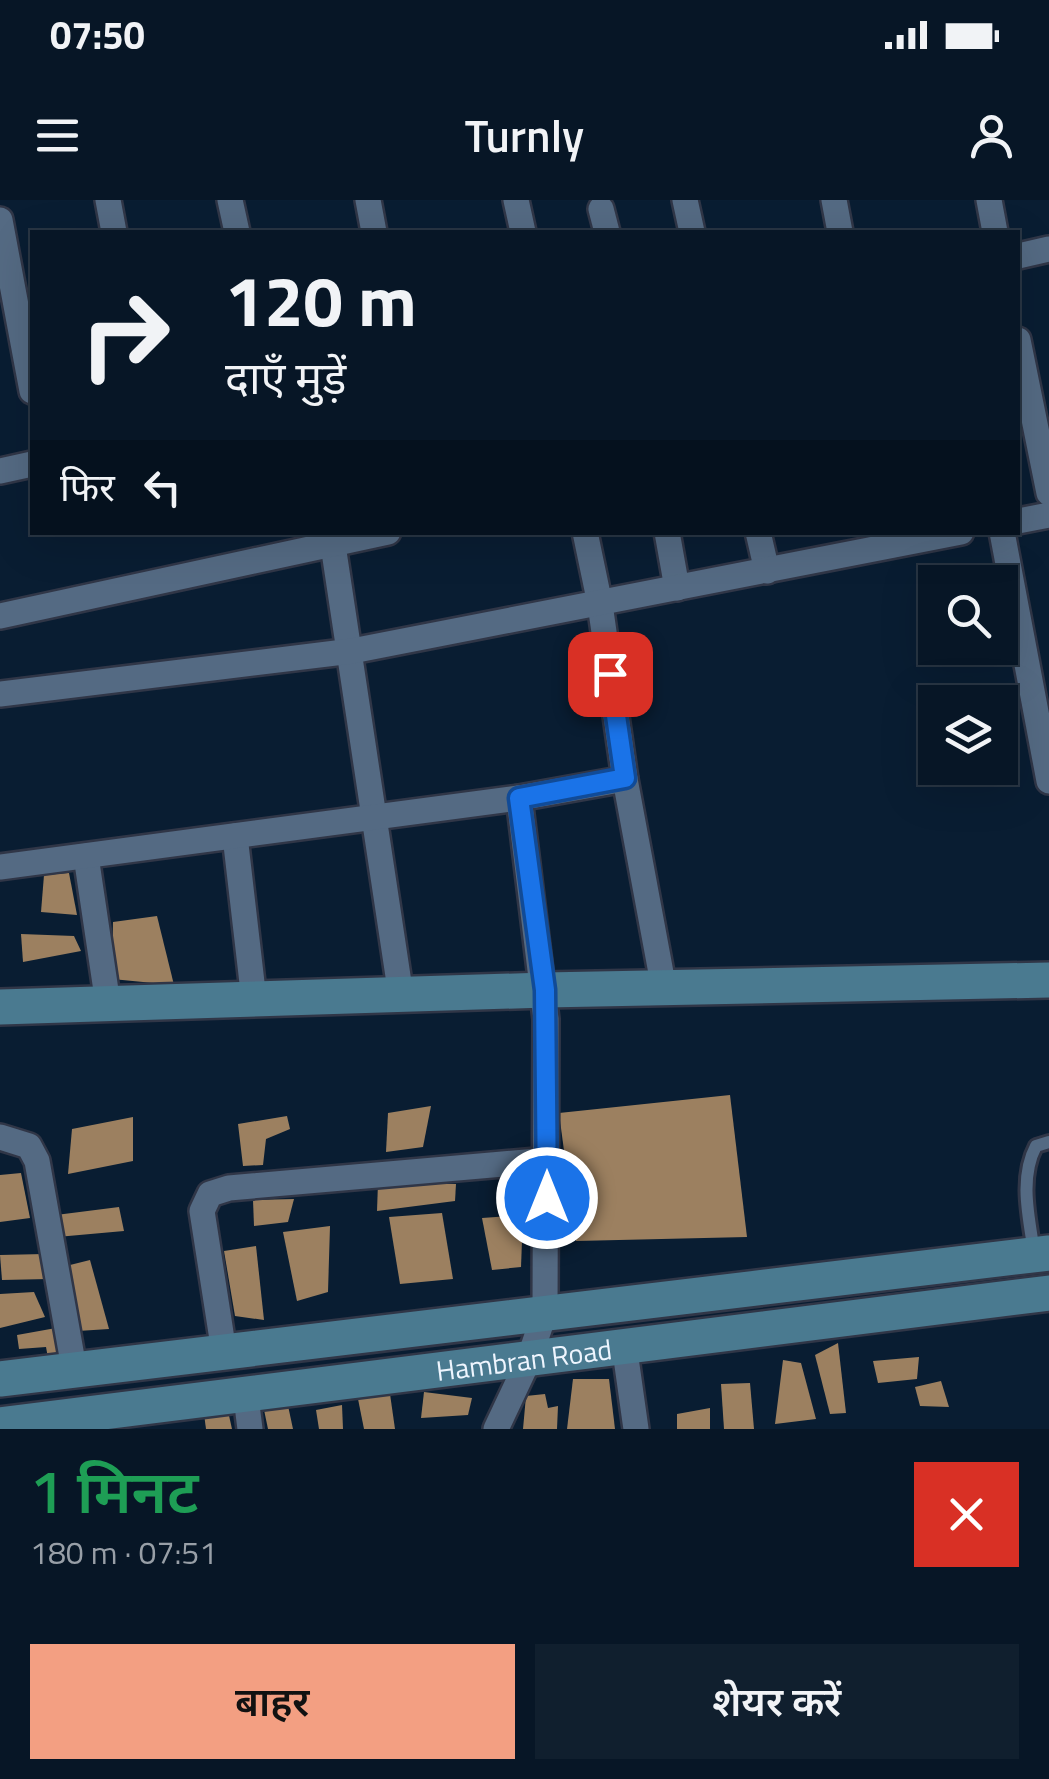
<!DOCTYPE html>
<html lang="hi">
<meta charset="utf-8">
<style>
:root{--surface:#071626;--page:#101f2e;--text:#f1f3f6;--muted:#989fa7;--line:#283543;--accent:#f39f82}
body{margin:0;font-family:"Titillium Web","Noto Sans Devanagari",sans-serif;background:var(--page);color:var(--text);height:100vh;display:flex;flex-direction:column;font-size:38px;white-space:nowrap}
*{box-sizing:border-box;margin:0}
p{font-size:32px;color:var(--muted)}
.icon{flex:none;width:55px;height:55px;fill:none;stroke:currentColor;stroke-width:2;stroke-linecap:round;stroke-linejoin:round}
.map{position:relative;height:1229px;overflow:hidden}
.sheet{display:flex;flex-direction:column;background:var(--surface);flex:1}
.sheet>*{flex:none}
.banner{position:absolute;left:30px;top:30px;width:990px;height:305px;border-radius:0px;box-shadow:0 10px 40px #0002,0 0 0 2px var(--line);background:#071626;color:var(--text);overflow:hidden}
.tools{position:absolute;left:918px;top:365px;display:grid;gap:20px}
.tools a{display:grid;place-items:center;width:100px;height:100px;border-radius:0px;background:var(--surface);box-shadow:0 10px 40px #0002,0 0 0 2px var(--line);font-size:50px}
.pin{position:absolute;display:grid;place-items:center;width:85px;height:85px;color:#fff;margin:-42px;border-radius:20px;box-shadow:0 5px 15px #0006}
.me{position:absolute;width:110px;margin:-55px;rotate:0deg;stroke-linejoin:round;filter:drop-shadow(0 0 8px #0008)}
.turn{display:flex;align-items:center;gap:35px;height:210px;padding:0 30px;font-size:45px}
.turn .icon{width:130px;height:130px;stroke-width:2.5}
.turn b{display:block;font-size:70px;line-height:85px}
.then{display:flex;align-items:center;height:95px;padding:0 30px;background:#0003;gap:20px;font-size:38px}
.round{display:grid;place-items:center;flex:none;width:105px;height:105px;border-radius:0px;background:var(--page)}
.overview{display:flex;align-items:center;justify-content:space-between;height:170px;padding:0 30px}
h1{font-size:60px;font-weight:600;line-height:75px;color:#1e9e55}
.action{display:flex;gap:20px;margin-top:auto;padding:20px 30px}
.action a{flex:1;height:115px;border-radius:0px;background:var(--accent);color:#111;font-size:40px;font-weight:600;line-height:115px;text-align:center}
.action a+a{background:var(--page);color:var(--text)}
.status{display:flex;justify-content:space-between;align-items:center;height:70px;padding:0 50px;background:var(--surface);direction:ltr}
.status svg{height:28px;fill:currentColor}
header{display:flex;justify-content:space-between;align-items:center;height:130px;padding:0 30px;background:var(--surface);font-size:45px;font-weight:600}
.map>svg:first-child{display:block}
.building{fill:#9c8060}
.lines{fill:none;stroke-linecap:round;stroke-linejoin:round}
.lane-casing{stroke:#303647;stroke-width:18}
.street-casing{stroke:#303647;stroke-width:30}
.secondary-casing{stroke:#303647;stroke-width:40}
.lane{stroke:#546a83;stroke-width:12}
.street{stroke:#546a83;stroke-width:25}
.secondary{stroke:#4a7a90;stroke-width:35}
.route-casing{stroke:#114b97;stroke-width:25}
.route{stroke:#1a73e8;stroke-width:18}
.labels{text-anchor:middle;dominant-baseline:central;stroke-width:8;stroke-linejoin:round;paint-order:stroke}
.street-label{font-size:28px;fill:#eef5fe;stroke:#020710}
</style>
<div class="status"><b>07:50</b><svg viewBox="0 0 49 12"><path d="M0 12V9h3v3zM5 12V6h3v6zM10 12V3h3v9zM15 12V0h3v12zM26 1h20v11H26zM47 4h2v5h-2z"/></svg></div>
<header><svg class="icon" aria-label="menu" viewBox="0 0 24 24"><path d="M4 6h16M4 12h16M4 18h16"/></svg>Turnly<svg class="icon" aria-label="person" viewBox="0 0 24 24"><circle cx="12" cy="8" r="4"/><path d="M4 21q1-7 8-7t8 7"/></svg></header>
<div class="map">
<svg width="1049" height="1229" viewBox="0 0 1049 1229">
<rect width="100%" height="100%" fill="#091d32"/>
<g class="building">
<polygon points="69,673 77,715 41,712 44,675"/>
<polygon points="157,716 174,785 112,779 113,722"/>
<polygon points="21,734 74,736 81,751 23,762"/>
<polygon points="730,895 747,1037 576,1041 559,913"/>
<polygon points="431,906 423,947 386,952 388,913"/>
<polygon points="287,916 290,929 266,939 263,965 243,966 238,924"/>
<polygon points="133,917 133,961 68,974 72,929"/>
<polygon points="21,973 30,1018 0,1022 0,975"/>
<polygon points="378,983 456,984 455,1001 377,1011"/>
<polygon points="294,999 288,1022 254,1026 253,1000"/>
<polygon points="119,1007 124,1031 57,1037 56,1015"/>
<polygon points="442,1013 453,1079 400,1084 389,1017"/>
<polygon points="523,1015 521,1067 492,1070 482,1018"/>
<polygon points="330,1026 328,1092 297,1101 283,1032"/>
<polygon points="256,1046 264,1120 235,1116 224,1051"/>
<polygon points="44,1054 48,1079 2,1080 0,1055"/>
<polygon points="90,1060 109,1129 78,1131 66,1066"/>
<polygon points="34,1092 45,1117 0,1128 0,1094"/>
<polygon points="56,1128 59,1155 48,1158 46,1147 19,1149 17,1135"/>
<polygon points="838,1143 846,1213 830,1214 815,1155"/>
<polygon points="919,1157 917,1179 878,1183 873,1161"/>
<polygon points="783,1160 801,1163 816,1219 775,1224"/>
<polygon points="573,1179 609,1179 615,1229 567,1229"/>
<polygon points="941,1181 949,1207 920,1206 915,1187"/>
<polygon points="750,1183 754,1229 724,1229 721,1184"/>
<polygon points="389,1187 395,1229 364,1229 357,1194"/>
<polygon points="424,1192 472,1198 468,1215 421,1218"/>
<polygon points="545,1194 548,1208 558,1206 557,1229 523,1229 526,1196"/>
<polygon points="287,1201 293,1229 268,1229 263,1205"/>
<polygon points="342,1205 343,1229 319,1229 316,1210"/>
<polygon points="710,1208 710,1229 677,1229 677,1214"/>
<polygon points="228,1211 232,1229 206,1229 204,1214"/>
</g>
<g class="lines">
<g class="lane-casing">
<path id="lane" d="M 1034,1052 C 1029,1018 1019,978 1036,946 L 1049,942"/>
</g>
<g class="street-casing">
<g id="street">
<polyline points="108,0 114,32"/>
<polyline points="230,0 237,32"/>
<polyline points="368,0 374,32"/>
<polyline points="516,0 523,32"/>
<polyline points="685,0 692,32"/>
<polyline points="834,0 840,32"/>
<polyline points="989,0 995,32"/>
<polyline points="601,9 607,32"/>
<polyline points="0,20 32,191"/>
<polyline points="1018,56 1049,49"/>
<polyline points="1018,140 1049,293"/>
<polyline points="0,271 32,264"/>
<polyline points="1018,321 1049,315"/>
<polyline points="585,332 600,404 625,579"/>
<polyline points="667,332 677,388"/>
<polyline points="758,332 767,371"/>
<polyline points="1002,332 1049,581"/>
<polyline points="333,345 401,796"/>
<polyline points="0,416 388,332"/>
<polyline points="0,494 352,451 961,332"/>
<polyline points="235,636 254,800"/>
<polyline points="86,656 108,804"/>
<polyline points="0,667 519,598 625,579 664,789"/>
<polyline points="0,937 29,946 37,961 74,1168"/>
<polyline points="624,1144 636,1229"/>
<polyline points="224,1152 202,1011 210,994 229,988 548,960"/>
<polyline points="246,1197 250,1229"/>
<polyline points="496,1229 529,1159 545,1112 546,819 519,598"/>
</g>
</g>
<g class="secondary-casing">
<g id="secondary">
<polyline points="0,807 545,790 1049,780"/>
<polyline points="0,1179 1049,1053"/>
<path id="s1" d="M 0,1225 L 1049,1093"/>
</g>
</g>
<use href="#lane" class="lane"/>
<use href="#street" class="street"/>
<use href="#secondary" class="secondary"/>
</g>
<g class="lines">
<g class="route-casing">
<polyline id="route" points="547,998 545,790 519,598 625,578 610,474"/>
</g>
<use href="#route" class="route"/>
</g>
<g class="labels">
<g class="street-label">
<text stroke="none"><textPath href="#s1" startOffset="528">Hambran Road</textPath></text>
</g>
</g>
</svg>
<div class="tools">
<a><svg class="icon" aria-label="search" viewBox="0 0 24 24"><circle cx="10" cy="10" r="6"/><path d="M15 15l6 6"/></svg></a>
<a><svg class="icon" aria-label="layers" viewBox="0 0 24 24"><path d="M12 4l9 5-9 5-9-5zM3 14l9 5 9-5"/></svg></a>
</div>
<div class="pin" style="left:610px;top:474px;background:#d93025"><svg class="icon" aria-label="arrive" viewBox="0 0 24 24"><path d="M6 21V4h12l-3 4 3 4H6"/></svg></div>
<svg class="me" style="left:547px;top:998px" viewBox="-20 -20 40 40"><circle r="17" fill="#1a73e8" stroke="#fff" stroke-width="3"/><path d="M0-11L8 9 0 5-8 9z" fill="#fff"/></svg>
<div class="banner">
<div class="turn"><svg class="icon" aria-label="right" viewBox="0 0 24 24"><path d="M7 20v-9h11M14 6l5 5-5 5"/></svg><div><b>120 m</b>दाएँ मुड़ें</div></div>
<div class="then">फिर<svg class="icon" aria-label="left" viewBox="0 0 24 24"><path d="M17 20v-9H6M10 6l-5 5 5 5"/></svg></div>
</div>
</div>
<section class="sheet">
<div class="overview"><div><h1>1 मिनट</h1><p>180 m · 07:51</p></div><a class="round" style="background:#d93025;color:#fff"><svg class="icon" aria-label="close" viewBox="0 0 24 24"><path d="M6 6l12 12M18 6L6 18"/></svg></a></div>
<div class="action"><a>बाहर</a><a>शेयर करें</a></div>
</section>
